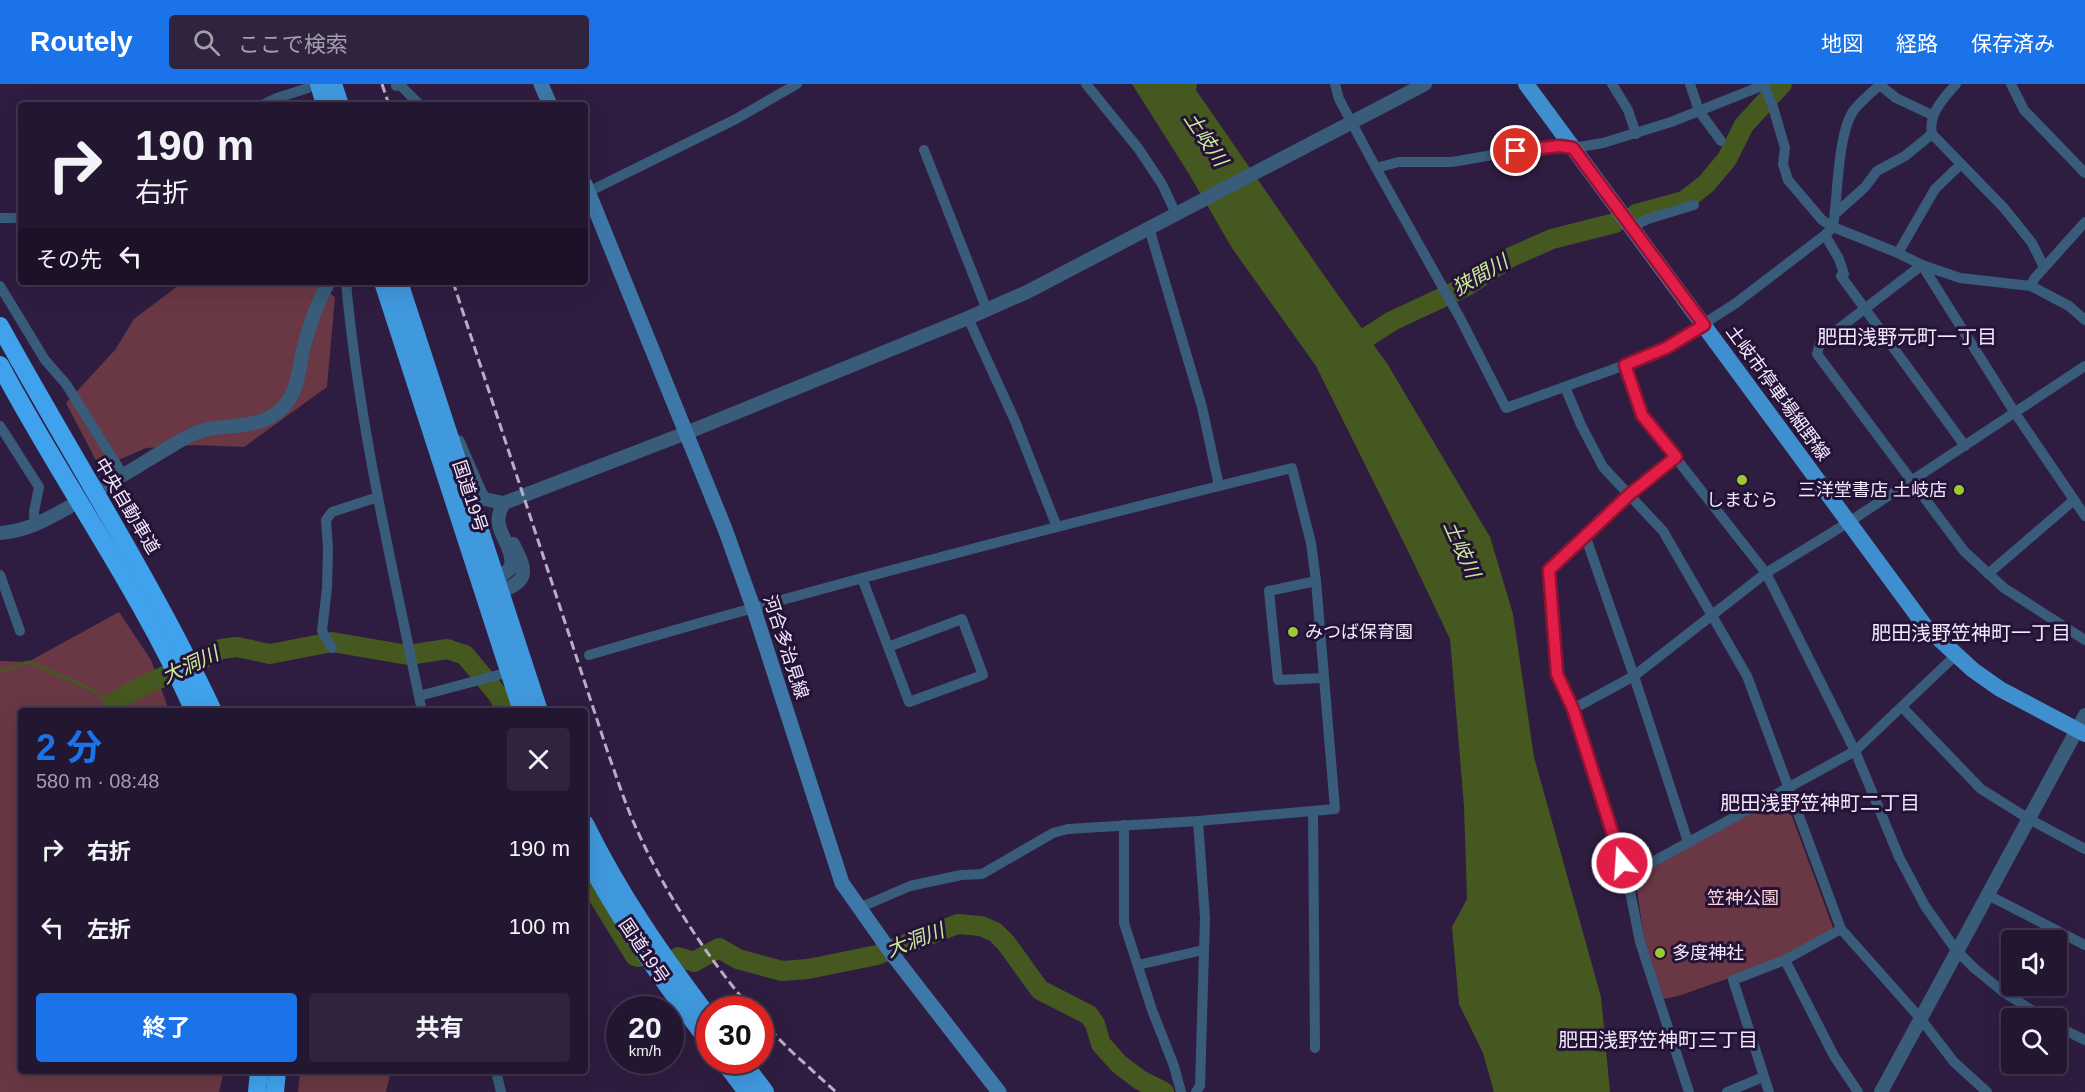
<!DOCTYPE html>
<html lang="ja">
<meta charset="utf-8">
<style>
:root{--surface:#231631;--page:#2f233d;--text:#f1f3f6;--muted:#a39fab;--line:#40354d;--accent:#1a73e8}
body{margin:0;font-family:Arial,"Noto Sans JP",sans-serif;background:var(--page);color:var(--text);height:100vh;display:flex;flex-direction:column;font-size:22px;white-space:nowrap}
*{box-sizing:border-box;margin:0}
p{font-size:20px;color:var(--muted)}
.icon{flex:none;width:33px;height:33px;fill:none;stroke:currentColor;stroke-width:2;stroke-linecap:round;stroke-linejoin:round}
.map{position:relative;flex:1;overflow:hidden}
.details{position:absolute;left:18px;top:624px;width:570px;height:366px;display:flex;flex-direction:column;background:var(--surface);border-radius:6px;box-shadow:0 6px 24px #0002,0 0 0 2px var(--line)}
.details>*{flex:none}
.banner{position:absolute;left:18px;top:18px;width:570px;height:183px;border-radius:6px;box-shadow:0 6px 24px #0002,0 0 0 2px var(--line);background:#231631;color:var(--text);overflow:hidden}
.fabs{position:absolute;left:2001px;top:846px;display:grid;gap:12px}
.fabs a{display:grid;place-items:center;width:66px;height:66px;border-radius:6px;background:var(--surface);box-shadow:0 6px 24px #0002,0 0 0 2px var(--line);font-size:30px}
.speed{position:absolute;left:606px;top:912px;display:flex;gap:12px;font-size:30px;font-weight:700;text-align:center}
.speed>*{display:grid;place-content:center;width:78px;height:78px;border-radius:50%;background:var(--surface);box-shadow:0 6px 24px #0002,0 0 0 2px var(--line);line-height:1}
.speed small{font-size:15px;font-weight:400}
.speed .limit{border:9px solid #d22;background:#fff;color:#111}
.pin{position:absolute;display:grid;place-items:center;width:51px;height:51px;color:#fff;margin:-26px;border:3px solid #fff;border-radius:50%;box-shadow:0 2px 6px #0007}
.me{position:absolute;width:66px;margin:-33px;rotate:342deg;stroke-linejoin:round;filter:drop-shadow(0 0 4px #0008)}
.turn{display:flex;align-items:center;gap:21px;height:126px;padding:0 18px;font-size:27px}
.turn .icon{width:78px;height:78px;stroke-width:2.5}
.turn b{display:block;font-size:42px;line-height:51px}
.then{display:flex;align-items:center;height:57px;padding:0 18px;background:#0003;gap:12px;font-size:22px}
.round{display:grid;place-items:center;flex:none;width:63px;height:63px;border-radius:6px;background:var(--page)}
.headline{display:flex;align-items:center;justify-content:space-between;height:102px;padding:0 18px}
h1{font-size:36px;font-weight:700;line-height:45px;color:var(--accent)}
.cta{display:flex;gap:12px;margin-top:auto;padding:12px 18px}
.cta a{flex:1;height:69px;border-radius:6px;background:var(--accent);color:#fff;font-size:24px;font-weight:700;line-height:69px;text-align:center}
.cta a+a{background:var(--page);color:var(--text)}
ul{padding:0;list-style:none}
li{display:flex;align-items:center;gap:18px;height:78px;padding:0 18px}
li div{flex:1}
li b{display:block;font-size:22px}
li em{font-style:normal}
header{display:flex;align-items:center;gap:36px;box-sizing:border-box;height:84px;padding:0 30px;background:var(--accent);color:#fff}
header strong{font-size:28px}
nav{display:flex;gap:33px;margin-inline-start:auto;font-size:21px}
.search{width:420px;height:54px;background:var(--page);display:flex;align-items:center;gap:15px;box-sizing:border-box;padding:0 21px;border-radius:6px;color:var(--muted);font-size:22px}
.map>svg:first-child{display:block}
.green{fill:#693844}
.water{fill:#455820}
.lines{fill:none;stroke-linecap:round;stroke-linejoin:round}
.stream{stroke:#455820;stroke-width:3}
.river{stroke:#455820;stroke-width:20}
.minor{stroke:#385c7a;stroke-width:10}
.tertiary{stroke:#385c7a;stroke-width:14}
.secondary{stroke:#3d78a9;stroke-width:15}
.primary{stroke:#3f8ecd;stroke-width:16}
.trunk{stroke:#4098dd;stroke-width:18}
.motorway{stroke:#40a2ed;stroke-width:18}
.rail{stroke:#b9adc5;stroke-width:3;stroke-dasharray:9 4.5;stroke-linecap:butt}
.route-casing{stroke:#92132f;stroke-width:15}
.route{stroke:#e11d48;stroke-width:10}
.poi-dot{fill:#9cca32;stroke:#251337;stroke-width:2}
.labels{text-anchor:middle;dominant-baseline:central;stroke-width:6;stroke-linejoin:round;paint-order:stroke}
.street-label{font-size:18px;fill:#f2e9fc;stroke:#251337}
.poi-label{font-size:18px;fill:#f2e9fc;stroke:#251337;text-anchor:start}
.park-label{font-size:18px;fill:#fcd4db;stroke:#251337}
.water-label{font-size:20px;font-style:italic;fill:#cbeb97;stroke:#251337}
.neighbourhood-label{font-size:20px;fill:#f2e9fc;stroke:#251337}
</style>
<header>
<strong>Routely</strong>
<div class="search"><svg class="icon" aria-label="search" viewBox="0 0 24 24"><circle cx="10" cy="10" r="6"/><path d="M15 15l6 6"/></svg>ここで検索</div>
<nav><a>地図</a><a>経路</a><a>保存済み</a></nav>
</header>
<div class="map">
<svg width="2085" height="1008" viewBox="0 0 2085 1008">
<rect width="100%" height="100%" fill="#2f1d41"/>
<g class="green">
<polygon points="183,198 313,198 335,213 327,303 244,363 196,361 146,364 100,384 66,319 115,266 134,235"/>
<polygon points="119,528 151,576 169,627 21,627 21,987 224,987 219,1008 0,1008 0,577 28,578"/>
<polygon points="1784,711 1835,849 1767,881 1678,912 1663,915 1644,855 1635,791"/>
<polygon points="300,987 391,987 386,1008 298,1008"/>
</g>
<polygon class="water" points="1132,0 1197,0 1196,6 1323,190 1388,281 1490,453 1513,530 1534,673 1601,913 1610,1008 1494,1008 1483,969 1459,920 1452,843 1467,815 1464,722 1450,555 1408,467 1316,282 1232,164 1189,90"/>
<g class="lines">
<polyline class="stream" points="0,587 28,578 82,601 113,619"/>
<g class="river">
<polyline points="1636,130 1684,117 1706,100 1727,75 1744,41 1782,0"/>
<polyline points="1353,262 1392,237 1467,202 1511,173 1552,155 1615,139"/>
<polyline points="113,619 140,603 201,576 221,565 237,563 270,570 332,558 408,571 447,565 465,571 499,612 506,627"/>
<polyline points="585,791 635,872 639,873"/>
<polyline points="678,873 694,878 719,864 738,875 782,887 808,885 877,871 958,840 981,842 995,848 1006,859 1040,906 1089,931 1095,940 1101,960 1119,980 1140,996 1164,1008"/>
</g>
<g class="minor">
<polyline points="1086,0 1138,64 1162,100 1176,130"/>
<path d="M 1335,0 L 1339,15 L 1376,84 L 1460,234 L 1506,324 L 1625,281 L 1666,264 L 1736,219 L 1825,151 L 1833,143 C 1838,113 1837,50 1854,26 C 1861,17 1872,8 1881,0"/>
<polyline points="1612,0 1628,26 1636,50"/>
<polyline points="1690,0 1699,27 1721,57"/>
<polyline points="2011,0 2024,26 2085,89"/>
<polyline points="1880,1 1896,14 1932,31"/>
<polyline points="396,2 400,1 420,21"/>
<polyline points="262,21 277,14 308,4"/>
<polyline points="1932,50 2004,124 2032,159 2044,183"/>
<polyline points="924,66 987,226"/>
<polyline points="1376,84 1399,78 1452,78 1538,63 1560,62 1573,64 1603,59 1671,38 1764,1 1773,23 1785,64 1783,80 1788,96 1822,136 1833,143 1898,169 1922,181 1960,194 2031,202 2069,222 2085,236"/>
<polyline points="588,108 736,35 797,0"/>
<path d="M 1835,130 L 1865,103 L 1877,87 L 1905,72 L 1932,50 C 1928,30 1943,15 1956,0"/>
<polyline points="0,134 21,134"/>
<polyline points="1631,143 1648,135 1694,121"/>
<polyline points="1149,144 1202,323 1219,402"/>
<polyline points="1825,151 1839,175 1844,190 1841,192 1965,362"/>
<polyline points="1898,169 1935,105 1961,80"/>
<path d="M 346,198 C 359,343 393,485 422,627"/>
<polyline points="0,202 45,276 66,300 123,391"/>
<polyline points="2031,202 2034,195 2085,138"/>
<polyline points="968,234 1015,337 1057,443"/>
<polyline points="1625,281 1642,331 1766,489 1855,667 1899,773 1925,822 1956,866 1974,884 2002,907 2044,934"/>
<polyline points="1565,303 1581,341 1603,383 1663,447 1747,592 1841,845 1920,934 1954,978 1987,1008"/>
<polyline points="0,342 39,403 34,428 35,442"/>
<polyline points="1676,373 1630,410 1549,486 1557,590 1573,625 1627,792 1640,858 1689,1008"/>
<polyline points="2085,432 2015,329 1922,181 1820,259 1817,270 1964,467 2004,504 2085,556"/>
<polyline points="1585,451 1634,592 1688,758"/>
<polyline points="1988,490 2074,416"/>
<polyline points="0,491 20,547"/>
<polyline points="862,494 909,618 983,591 962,535 888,563"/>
<polyline points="1316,497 1269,507 1278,596 1323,594"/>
<polyline points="332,564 322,547 327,504 328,465 326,436 332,428 378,413"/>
<path d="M 589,571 C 822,502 1056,442 1292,384 L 1311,459 L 1316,497 L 1335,725 L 1198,737 L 1068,745 L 1053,749 L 982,790 L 961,791 L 910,802 L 859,824"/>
<polyline points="419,612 509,588"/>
<polyline points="1902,623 1981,705 2029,735 2085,765"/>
<polyline points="1573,625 1634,592 1766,489 1849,438 2085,282"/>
<polyline points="1313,727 1315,964"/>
<polyline points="1124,741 1124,839 1152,926 1174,982 1181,1008"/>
<polyline points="1627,792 1855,667 1956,571"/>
<polyline points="1986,810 2085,861"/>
<polyline points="1785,876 1834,972 1858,1008"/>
<polyline points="1138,881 1203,866"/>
<polyline points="2056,942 2085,956"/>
<polyline points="496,987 501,1008"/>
<polyline points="1196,1008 1200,1002 1205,834 1198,737"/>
<polyline points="1727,1008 1763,993"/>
<polyline points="1769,1008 1733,896 1785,876 1841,845"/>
</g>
<g class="tertiary">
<polyline points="458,358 480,409 484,415 504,419"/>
<path d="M 104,402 C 124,391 143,379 163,367 C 175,360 189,350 204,346 C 235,339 270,347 290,314 C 298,300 300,282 303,266 C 309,243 317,218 329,198"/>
<path d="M 0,449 C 27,447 46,436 69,423"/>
<path d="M 491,503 L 497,495 L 511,484 C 515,457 487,446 504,419 L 686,349 L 968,234 L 1027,208 L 1425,0"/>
<path d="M 493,510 C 527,498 530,492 513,460"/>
<polyline points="1881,1008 2085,631"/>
</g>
<g class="secondary">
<polyline points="541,0 550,21"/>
<polyline points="585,100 725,445 753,523 842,799 892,870 999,1008"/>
</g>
<polyline class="primary" points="1526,0 1925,542 1973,586 2000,605 2085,650"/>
<g class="trunk">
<polyline points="319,0 325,21"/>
<polyline points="333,0 340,21"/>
<polyline points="383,198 522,627"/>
<polyline points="399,198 539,627"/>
<path d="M 585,740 C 619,810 663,873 710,935"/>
<path d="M 585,770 C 620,837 664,899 710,959"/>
<polyline points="723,976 747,1008"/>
<polyline points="741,976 765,1008"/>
</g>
<g class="motorway">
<path d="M 0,242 C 71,371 150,494 213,627"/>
<path d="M 0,281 C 62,398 140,506 194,627"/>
<polyline points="257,1008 259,987"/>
<polyline points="275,1008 277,987"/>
</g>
<g class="rail">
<polyline points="382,0 389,21"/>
<path d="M 453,198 L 609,672 C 617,694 624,716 633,737 C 663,806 703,868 752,926"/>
<polyline points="760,936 792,968 836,1008"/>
</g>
</g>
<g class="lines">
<g class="route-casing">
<polyline id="route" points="1516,67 1560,62 1573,64 1704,241 1666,264 1625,281 1642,331 1676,373 1630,410 1549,486 1557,590 1573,625 1622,779"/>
</g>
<use href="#route" class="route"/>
</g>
<g class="poi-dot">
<circle cx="1742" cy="396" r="6"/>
<circle cx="1959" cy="406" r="6"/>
<circle cx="1293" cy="548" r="6"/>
<circle cx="1660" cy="869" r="6"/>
</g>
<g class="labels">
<g class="street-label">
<text transform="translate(1778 309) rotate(54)">土岐市停車場細野線</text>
<text transform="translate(470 412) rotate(72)">国道19号</text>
<text transform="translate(127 422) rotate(59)">中央自動車道</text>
<text transform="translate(786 563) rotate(72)">河合多治見線</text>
<text transform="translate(644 867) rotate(56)">国道19号</text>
</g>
<g class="poi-label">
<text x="1947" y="406" text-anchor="end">三洋堂書店 土岐店</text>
<text x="1742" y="416" text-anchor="middle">しまむら</text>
<text x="1305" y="548">みつば保育園</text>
<text x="1672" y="869">多度神社</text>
</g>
<g class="park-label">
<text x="1743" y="814">笠神公園</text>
</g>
<g class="water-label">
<text transform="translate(1206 55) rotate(56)">土岐川</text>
<text transform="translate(1480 191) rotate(-30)">狭間川</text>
<text transform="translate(1462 465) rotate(66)">土岐川</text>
<text transform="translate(190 581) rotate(-25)">大洞川</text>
<text transform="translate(915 856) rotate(-21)">大洞川</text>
</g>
<g class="neighbourhood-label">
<text x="1907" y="253">肥田浅野元町一丁目</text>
<text x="1971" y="549">肥田浅野笠神町一丁目</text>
<text x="1820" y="719">肥田浅野笠神町二丁目</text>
<text x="1658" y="956">肥田浅野笠神町三丁目</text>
</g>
</g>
</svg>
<div class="fabs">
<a><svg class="icon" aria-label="sound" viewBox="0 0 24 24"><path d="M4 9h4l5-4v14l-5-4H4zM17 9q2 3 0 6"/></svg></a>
<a><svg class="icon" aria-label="search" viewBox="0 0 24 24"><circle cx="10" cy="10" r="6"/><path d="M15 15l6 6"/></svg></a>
</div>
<div class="speed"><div>20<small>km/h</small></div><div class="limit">30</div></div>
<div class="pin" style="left:1516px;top:67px;background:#d93025"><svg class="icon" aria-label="arrive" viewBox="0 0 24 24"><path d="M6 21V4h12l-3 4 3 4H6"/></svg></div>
<svg class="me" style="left:1622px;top:779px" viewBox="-20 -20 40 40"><circle r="17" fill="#e11d48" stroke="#fff" stroke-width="3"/><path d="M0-11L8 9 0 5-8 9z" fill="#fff"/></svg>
<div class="banner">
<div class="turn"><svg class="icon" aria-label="right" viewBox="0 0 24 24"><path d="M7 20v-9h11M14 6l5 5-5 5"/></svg><div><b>190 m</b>右折</div></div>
<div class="then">その先<svg class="icon" aria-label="left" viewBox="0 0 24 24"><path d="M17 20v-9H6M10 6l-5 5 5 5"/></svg></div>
</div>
<section class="details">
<div class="headline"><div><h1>2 分</h1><p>580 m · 08:48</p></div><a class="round"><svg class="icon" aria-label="close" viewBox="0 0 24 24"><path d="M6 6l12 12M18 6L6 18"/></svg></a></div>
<ul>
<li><svg class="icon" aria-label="right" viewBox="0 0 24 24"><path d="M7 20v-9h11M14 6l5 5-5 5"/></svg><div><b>右折</b></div><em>190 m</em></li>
<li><svg class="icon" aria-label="left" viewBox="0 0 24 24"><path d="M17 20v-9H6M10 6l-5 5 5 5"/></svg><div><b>左折</b></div><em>100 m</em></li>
</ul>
<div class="cta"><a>終了</a><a>共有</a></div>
</section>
</div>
